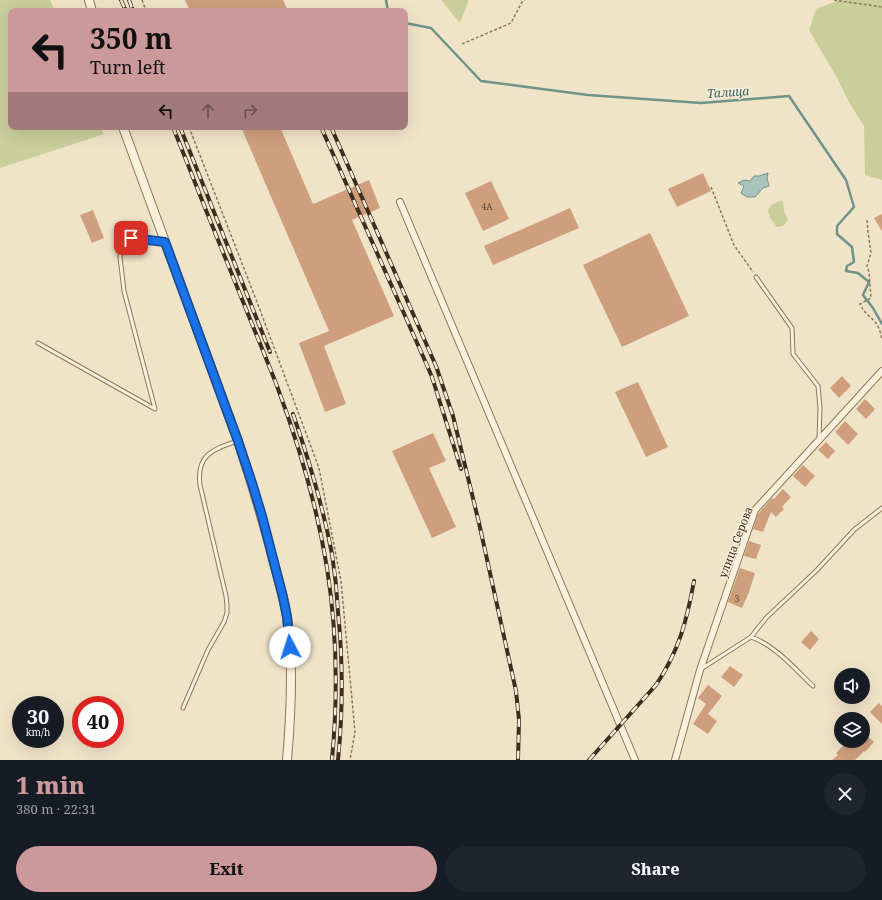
<!DOCTYPE html>
<meta charset="utf-8">
<style>
:root{--surface:#171b24;--page:#20242c;--text:#f1f3f6;--muted:#9ea1a6;--accent:#cc999b}
body{margin:0;font-family:"Noto Serif",serif;background:var(--page);color:var(--text);height:100vh;display:flex;flex-direction:column;font-size:15px;white-space:nowrap}
*{box-sizing:border-box;margin:0}
p{font-size:13px;color:var(--muted)}
.icon{flex:none;width:22px;height:22px;fill:none;stroke:currentColor;stroke-width:2;stroke-linecap:round;stroke-linejoin:round}
.map{position:relative;height:760px;overflow:hidden}
.sheet{display:flex;flex-direction:column;background:var(--surface);flex:1}
.sheet>*{flex:none}
.top-card{position:absolute;left:8px;top:8px;width:400px;height:122px;border-radius:8px;box-shadow:0 4px 16px #0002;background:#cc999b;color:#111;overflow:hidden}
.tools{position:absolute;left:834px;top:668px;display:grid;gap:8px}
.tools a{display:grid;place-items:center;width:36px;height:36px;border-radius:50%;background:var(--surface);box-shadow:0 4px 16px #0002;font-size:20px}
.speed{position:absolute;left:12px;top:696px;display:flex;gap:8px;font-size:20px;font-weight:700;text-align:center}
.speed>*{display:grid;place-content:center;width:52px;height:52px;border-radius:50%;background:var(--surface);box-shadow:0 4px 16px #0002;line-height:1}
.speed small{font-size:10px;font-weight:400}
.speed .limit{border:6px solid #d22;background:#fff;color:#111}
.pin{position:absolute;display:grid;place-items:center;width:34px;height:34px;color:#fff;margin:-17px;border-radius:8px;box-shadow:0 2px 6px #0006}
.me{position:absolute;width:44px;margin:-22px;rotate:355deg;stroke-linejoin:round;filter:drop-shadow(0 0 3px #0008)}
.turn{display:flex;align-items:center;gap:14px;height:84px;padding:0 16px;font-size:18px}
.turn .icon{width:52px;height:52px;stroke-width:2.5}
.turn b{display:block;font-size:28px;line-height:34px}
.lanes{display:flex;align-items:center;height:38px;padding:0 16px;background:#0003;justify-content:center;gap:20px;direction:ltr}
.lanes .off{opacity:.35}
.round{display:grid;place-items:center;flex:none;width:42px;height:42px;border-radius:21px;background:var(--page)}
.head{display:flex;align-items:center;justify-content:space-between;height:68px;padding:0 16px}
h1{font-size:24px;font-weight:800;line-height:30px;color:var(--accent)}
.action{display:flex;gap:8px;margin-top:auto;padding:8px 16px}
.action a{flex:1;height:46px;border-radius:24px;background:var(--accent);color:#111;font-size:16px;font-weight:800;line-height:46px;text-align:center}
.action a+a{background:var(--page);color:var(--text)}
.map>svg:first-child{display:block}
.green{fill:#c9cf9b}
.water{fill:#a9c4bc;stroke:#6f938a}
.lines{fill:none;stroke-linecap:round;stroke-linejoin:round}
.stream{stroke:#6f938a;stroke-width:2.5}
.building{fill:#cf9f7d}
.service-casing{stroke:#8d765c;stroke-width:5}
.minor-casing{stroke:#8d765c;stroke-width:8}
.tertiary-casing{stroke:#8d765c;stroke-width:10}
.path{stroke:#8d765c;stroke-width:1.5;stroke-dasharray:3 2;stroke-linecap:butt}
.service{stroke:#faf1dc;stroke-width:3}
.minor{stroke:#faf1dc;stroke-width:6}
.tertiary{stroke:#faf1dc;stroke-width:8}
.rail-casing{stroke:#3d2e20;stroke-width:4}
.rail{stroke:#f7eed8;stroke-width:2.5;stroke-dasharray:8;stroke-linecap:butt}
.route-casing{stroke:#114b97;stroke-width:10}
.route{stroke:#1a73e8;stroke-width:7}
.labels{text-anchor:middle;dominant-baseline:central;stroke-width:3;stroke-linejoin:round;paint-order:stroke}
.number-label{font-size:9px;fill:#624a37}
.street-label{font-size:11px;fill:#3d2e20;stroke:#f7eed8}
.water-label{font-size:12px;font-style:italic;fill:#2f5d5a;stroke:#f7eed8}
</style>
<div class="map">
<svg width="882" height="760" viewBox="0 0 882 760">
<rect width="100%" height="100%" fill="#f0e4c8"/>
<g class="green">
<polygon points="0,0 50,0 55,11 11,11 11,127 101,127 104,134 0,168"/>
<polygon points="441,0 469,0 460,23"/>
<polygon points="839,0 882,0 882,180 865,175 864,126 850,104 837,78 809,30 816,9"/>
<polygon points="779,201 783,201 784,211 788,220 783,226 777,227 770,218 768,210 771,205"/>
</g>
<polygon class="water" points="768,173 767,178 769,186 763,188 755,197 747,197 741,193 744,186 738,183 744,180 750,181 754,176 759,176"/>
<g class="lines">
<g class="stream">
<polyline points="386,0 388,11"/>
<polyline points="405,23 431,28 481,81 588,95 701,103 789,96 846,180 854,207 837,226 837,234 852,247 854,262 847,266 846,271 858,273 869,282 863,295 873,308 882,324"/>
</g>
</g>
<g class="building">
<polygon points="185,0 283,0 288,11 190,11"/>
<polygon points="241,127 280,127 313,204 369,180 380,208 352,220 394,316 324,346 346,404 325,412 299,343 329,331"/>
<polygon points="703,173 711,191 677,207 668,189"/>
<polygon points="491,181 509,219 483,231 465,193"/>
<polygon points="570,208 579,228 493,265 484,246"/>
<polygon points="93,210 104,238 92,243 80,215"/>
<polygon points="882,214 882,231 874,218"/>
<polygon points="650,233 689,316 622,347 583,265"/>
<polygon points="842,376 851,386 839,398 830,388"/>
<polygon points="638,382 668,447 646,457 615,392"/>
<polygon points="865,399 875,409 866,419 856,409"/>
<polygon points="845,421 858,434 848,445 835,432"/>
<polygon points="433,433 446,461 429,468 456,527 432,538 392,451"/>
<polygon points="826,442 835,451 828,459 818,450"/>
<polygon points="803,465 815,476 805,487 793,476"/>
<polygon points="783,489 791,497 782,507 784,509 776,517 771,512 763,532 753,529 758,514 772,498 774,499"/>
<polygon points="749,541 761,545 756,559 744,556"/>
<polygon points="740,568 755,573 749,592 742,608 728,602"/>
<polygon points="811,631 819,639 810,650 801,642"/>
<polygon points="730,666 743,675 734,687 721,677"/>
<polygon points="708,685 722,696 708,714 717,721 708,734 693,724 706,704 698,698"/>
<polygon points="879,703 882,706 882,724 870,712"/>
<polygon points="863,732 874,742 865,752 864,751 855,760 832,760 838,755 836,753 848,741 863,741"/>
</g>
<g class="lines">
<g class="service-casing">
<g id="service">
<polyline points="756,277 792,328 793,354 818,386 820,408 819,439"/>
<polyline points="38,343 155,409 124,291 120,257 121,245 124,240 131,238 163,242"/>
<polyline points="751,637 766,618 816,571 855,529 882,508"/>
<path d="M 701,669 L 751,637 C 775,645 795,669 813,686"/>
<path d="M 183,708 L 208,650 L 224,622 L 227,613 L 227,605 L 226,596 L 200,485 C 196,454 214,449 238,441"/>
</g>
</g>
<g class="minor-casing">
<g id="minor">
<polyline points="400,202 635,760"/>
<polyline points="675,760 700,670 755,510 882,371"/>
</g>
</g>
<g class="tertiary-casing">
<g id="tertiary">
<polyline points="89,0 92,11"/>
<path d="M 123,127 L 238,441 C 251,481 263,519 273,560 C 278,579 284,598 287,617 C 294,662 291,714 287,760"/>
</g>
</g>
<g class="path">
<polyline points="142,0 146,11"/>
<polyline points="834,0 882,7"/>
<polyline points="462,44 511,23 522,2 525,0"/>
<polyline points="189,127 257,302 319,468 341,581 355,732 350,760"/>
<polyline points="711,187 734,245 753,272"/>
<path d="M 867,220 L 868,232 L 871,253 L 867,266 L 869,272 L 871,298 L 860,304 C 864,313 869,315 875,322 C 879,326 881,334 882,340"/>
</g>
<use href="#service" class="service"/>
<use href="#minor" class="minor"/>
<use href="#tertiary" class="tertiary"/>
<g class="rail-casing">
<g id="rail">
<polyline points="121,0 126,11"/>
<polyline points="129,0 133,11"/>
<path d="M 173,127 C 197,188 221,248 246,309 C 256,334 267,360 277,386 C 299,445 317,506 327,568 C 337,631 338,696 332,760"/>
<polyline points="180,127 270,352"/>
<polyline points="321,127 426,363 432,377 461,469"/>
<polyline points="331,127 436,366 453,416 479,523 516,691 519,720 518,760"/>
<path d="M 293,414 C 309,460 323,507 332,554 C 335,573 337,592 338,612 C 343,661 343,711 338,760"/>
<path d="M 589,760 L 656,685 C 679,651 687,620 694,581"/>
</g>
</g>
<use href="#rail" class="rail"/>
</g>
<g class="lines">
<g class="route-casing">
<polyline id="route" points="131,238 165,242 238,441 252,483 262,516 283,597 287,617 290,647"/>
</g>
<use href="#route" class="route"/>
</g>
<g class="labels">
<g class="number-label">
<text x="487" y="206">4А</text>
<text x="737" y="598">3</text>
</g>
<g class="street-label">
<text transform="translate(735 542) rotate(-69)">улица Серова</text>
</g>
<g class="water-label">
<text transform="translate(728 92) rotate(-4)">Талица</text>
</g>
</g>
</svg>
<div class="tools">
<a><svg class="icon" aria-label="sound" viewBox="0 0 24 24"><path d="M4 9h4l5-4v14l-5-4H4zM17 9q2 3 0 6"/></svg></a>
<a><svg class="icon" aria-label="layers" viewBox="0 0 24 24"><path d="M12 4l9 5-9 5-9-5zM3 14l9 5 9-5"/></svg></a>
</div>
<div class="speed"><div>30<small>km/h</small></div><div class="limit">40</div></div>
<div class="pin" style="left:131px;top:238px;background:#d93025"><svg class="icon" aria-label="arrive" viewBox="0 0 24 24"><path d="M6 21V4h12l-3 4 3 4H6"/></svg></div>
<svg class="me" style="left:290px;top:647px" viewBox="-20 -20 40 40"><circle r="19" fill="#fff"/><path d="M0-13L10 11 0 6-10 11z" fill="#1a73e8"/></svg>
<div class="top-card">
<div class="turn"><svg class="icon" aria-label="left" viewBox="0 0 24 24"><path d="M17 20v-9H6M10 6l-5 5 5 5"/></svg><div><b>350 m</b>Turn left</div></div>
<div class="lanes"><svg class="icon" aria-label="left" viewBox="0 0 24 24"><path d="M17 20v-9H6M10 6l-5 5 5 5"/></svg><svg class="icon off" aria-label="ahead" viewBox="0 0 24 24"><path d="M12 20V5M6 11l6-6 6 6"/></svg><svg class="icon off" aria-label="right" viewBox="0 0 24 24"><path d="M7 20v-9h11M14 6l5 5-5 5"/></svg></div>
</div>
</div>
<section class="sheet">
<div class="head"><div><h1>1 min</h1><p>380 m · 22:31</p></div><a class="round"><svg class="icon" aria-label="close" viewBox="0 0 24 24"><path d="M6 6l12 12M18 6L6 18"/></svg></a></div>
<div class="action"><a>Exit</a><a>Share</a></div>
</section>
